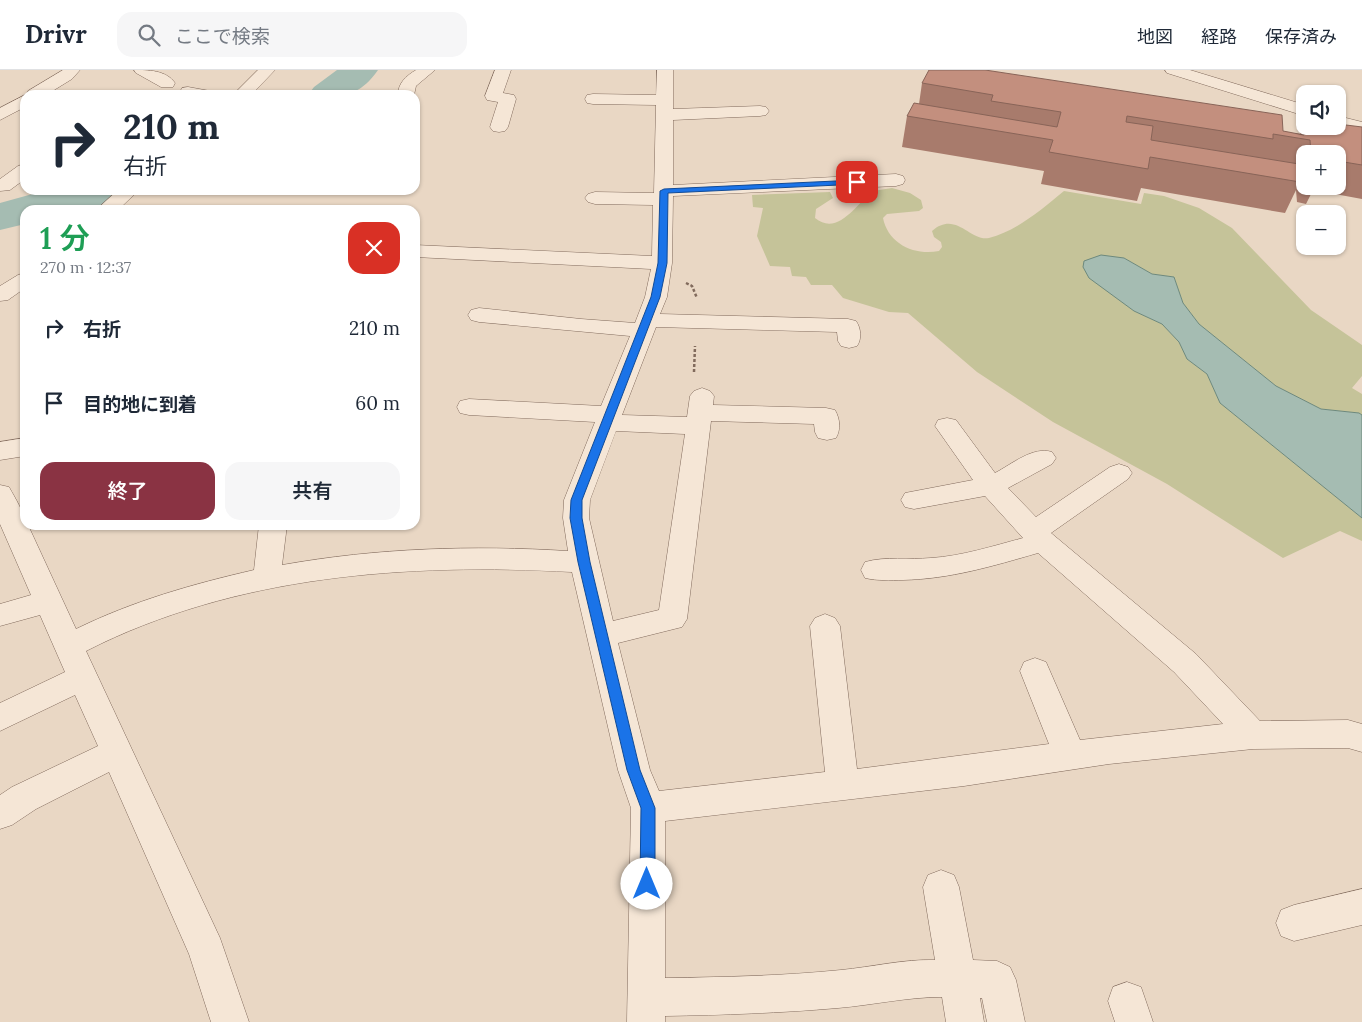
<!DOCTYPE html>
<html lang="ja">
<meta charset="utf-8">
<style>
:root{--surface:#fff;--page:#f6f6f7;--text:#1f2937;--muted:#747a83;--line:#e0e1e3;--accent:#8a3343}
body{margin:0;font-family:Lora,"Noto Sans JP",serif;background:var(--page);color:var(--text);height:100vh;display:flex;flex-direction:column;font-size:19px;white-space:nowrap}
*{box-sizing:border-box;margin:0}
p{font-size:16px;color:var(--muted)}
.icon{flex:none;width:28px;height:28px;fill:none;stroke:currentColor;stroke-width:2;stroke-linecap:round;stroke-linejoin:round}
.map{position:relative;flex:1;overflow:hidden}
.sheet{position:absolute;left:20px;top:135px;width:400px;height:325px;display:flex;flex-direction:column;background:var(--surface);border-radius:15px;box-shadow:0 1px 4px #0004}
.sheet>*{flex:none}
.top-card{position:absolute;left:20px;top:20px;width:400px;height:105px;border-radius:15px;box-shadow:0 1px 4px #0004;background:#fff;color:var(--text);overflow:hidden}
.buttons{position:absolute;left:1296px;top:15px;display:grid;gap:10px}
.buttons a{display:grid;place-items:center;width:50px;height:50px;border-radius:10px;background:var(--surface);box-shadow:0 1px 4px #0004;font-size:25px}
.pin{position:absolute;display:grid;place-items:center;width:42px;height:42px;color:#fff;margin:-21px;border-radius:10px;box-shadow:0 2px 8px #0006}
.me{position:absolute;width:55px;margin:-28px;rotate:0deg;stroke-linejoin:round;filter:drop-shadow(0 0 4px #0008)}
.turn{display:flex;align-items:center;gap:18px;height:105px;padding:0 20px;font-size:22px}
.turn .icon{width:65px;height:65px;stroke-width:2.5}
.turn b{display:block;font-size:35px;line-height:42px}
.round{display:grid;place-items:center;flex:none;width:52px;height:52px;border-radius:15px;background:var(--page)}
.summary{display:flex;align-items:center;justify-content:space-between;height:85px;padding:0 20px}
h1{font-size:30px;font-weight:600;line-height:38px;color:#1e9e55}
.action{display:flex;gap:10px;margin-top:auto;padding:10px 20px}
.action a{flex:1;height:58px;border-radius:15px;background:var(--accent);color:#fff;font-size:20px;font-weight:600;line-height:58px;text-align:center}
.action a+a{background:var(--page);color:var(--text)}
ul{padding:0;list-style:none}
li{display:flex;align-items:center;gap:15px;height:75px;padding:0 20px}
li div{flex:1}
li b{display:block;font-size:19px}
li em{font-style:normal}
header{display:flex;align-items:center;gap:30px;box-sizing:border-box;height:70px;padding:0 25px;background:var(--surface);border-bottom:1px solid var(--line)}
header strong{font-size:24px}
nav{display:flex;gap:28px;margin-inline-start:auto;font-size:18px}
.search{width:350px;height:45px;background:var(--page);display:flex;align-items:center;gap:12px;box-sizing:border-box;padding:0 18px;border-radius:15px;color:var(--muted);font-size:19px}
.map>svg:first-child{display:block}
.green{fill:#c5c399}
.water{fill:#a5bcb2;stroke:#6d897d}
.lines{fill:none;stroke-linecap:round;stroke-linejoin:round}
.river{fill:#a5bcb2;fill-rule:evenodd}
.minor-casing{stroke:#816a5c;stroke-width:1}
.path{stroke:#816a5c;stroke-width:2.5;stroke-dasharray:3 2;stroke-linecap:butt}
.minor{fill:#f5e6d6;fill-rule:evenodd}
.wall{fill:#a87b6c;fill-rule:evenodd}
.building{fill:#c38f7e;stroke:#886458}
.route{fill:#1a73e8;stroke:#114b97}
</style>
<header>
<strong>Drivr</strong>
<div class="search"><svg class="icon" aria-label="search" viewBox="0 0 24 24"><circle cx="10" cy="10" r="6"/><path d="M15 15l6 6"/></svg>ここで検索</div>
<nav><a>地図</a><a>経路</a><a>保存済み</a></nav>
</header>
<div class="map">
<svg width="1362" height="952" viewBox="0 0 1362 952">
<rect width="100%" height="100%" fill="#e9d7c4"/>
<path class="green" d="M 892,118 L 910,123 L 921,130 L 923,138 L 919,141 L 887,144 L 883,148 C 888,174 915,186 939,181 L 942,177 L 941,172 L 934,167 L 932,161 C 956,140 970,172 989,168 C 1017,161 1042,139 1064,121 L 1141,134 L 1144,123 L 1164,126 L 1199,138 L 1232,158 L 1311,240 L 1362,275 L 1362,306 L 1352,318 L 1362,324 L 1362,345 L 1358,343 L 1321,339 L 1276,316 L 1199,254 L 1183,233 L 1174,207 L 1152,204 L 1124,188 L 1090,208 L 1134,241 L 1162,254 L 1179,272 L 1187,289 L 1207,304 L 1220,333 L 1362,448 L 1362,471 L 1340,461 L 1283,488 L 1167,414 L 1053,352 L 977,302 L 908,243 L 889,242 L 843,228 L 832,215 L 811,215 L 806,207 L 792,206 L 790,197 L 770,196 L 757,166 L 763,138 L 753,137 L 752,125 L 830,122 L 833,128 L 816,139 L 815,148 C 838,167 857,133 873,121 Z"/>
<polygon class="water" points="1101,185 1124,188 1152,204 1174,207 1183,233 1199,254 1276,316 1321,339 1359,343 1362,345 1362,448 1220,333 1207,304 1187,289 1179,272 1162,254 1134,241 1089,208 1083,197 1084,191"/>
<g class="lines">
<g class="river">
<path d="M 337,0 L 378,0 C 357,30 340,25 308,25 L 314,17 Z"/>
<path d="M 47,120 L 128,120 L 130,123 L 124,132 C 91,140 59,140 25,140 L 25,154 L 0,160 L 0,133 Z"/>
</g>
<g class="minor-casing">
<g id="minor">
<polygon points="63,0 80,0 72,9 46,25 26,25 28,21"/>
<path d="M 134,0 C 148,0 166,0 175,13 L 173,17 L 161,17 L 136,3 Z"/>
<polygon points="258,0 275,0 251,25 233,25"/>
<path d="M 416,0 L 435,0 L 416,16 L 414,25 L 398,25 C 398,13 406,6 416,0 Z"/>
<polygon points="495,0 511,0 503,23 514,25 516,29 508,57 505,61 499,62 493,61 490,57 498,32 487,30 485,26"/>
<path d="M 657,0 L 673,0 L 673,39 L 760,36 L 766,37 L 769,41 L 766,45 L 760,46 L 673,50 L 673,115 L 896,104 L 903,106 L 905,110 L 903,114 L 896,116 L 673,126 L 672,193 L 667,227 L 660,244 L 848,249 L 856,251 C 861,258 862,269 857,276 L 849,278 L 841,276 L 838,271 L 837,262 L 656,257 L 622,345 L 687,347 L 690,326 L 694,321 L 702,318 L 710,321 L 714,326 L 713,335 L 826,338 L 835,340 C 840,349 841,359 836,368 L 827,370 L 818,368 L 815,362 L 814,354 L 711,351 L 687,549 L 682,557 L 618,573 L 650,700 L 659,721 L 825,702 L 810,556 L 815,548 L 825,544 L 835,548 L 840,556 L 857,699 L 1049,674 L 1020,601 L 1024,592 L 1035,588 L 1046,592 L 1080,670 L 1223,654 L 1174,602 L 1038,483 C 993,496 950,509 903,510 C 890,510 878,511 865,508 L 861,500 L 865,492 C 886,486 909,490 931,488 C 962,486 993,476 1023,468 L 985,426 L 914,439 L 905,437 L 901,430 L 905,423 L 973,410 L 935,356 L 938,350 L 947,348 L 956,350 L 995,403 C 1012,394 1033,376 1052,382 L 1056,388 L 1052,394 L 1008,418 L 1036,447 L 1110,397 L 1119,394 L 1128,397 L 1132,403 L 1128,409 L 1051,463 L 1196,584 L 1260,651 L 1348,650 L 1362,654 L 1362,682 L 1348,678 L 1253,679 L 1109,694 L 964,716 L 665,751 L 665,908 C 724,907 782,906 841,900 C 872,897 904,889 935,890 L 923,817 L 928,805 L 941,800 L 954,805 L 959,817 L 973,890 L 997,891 L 1010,897 L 1016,910 L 1025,952 L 987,952 L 982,928 L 980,928 L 984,952 L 946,952 L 942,927 C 907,927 873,935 838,938 C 781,943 723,945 665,946 L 665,952 L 627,952 L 631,738 L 618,700 L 572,502 C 408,493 235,505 86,581 L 220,868 L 249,952 L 211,952 L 189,884 L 109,702 L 36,739 L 12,755 L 0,759 L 0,725 L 12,717 L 98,676 L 75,625 L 0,661 L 0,633 L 65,602 L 40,545 L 0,556 L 0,534 L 31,525 L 0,454 L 0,415 L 9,417 C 15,428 25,443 25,455 L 28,455 L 76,559 C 133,531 193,514 254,500 L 259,455 L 287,455 L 282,495 C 377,478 473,475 568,481 L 563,448 L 564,430 L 595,352 L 469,345 L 460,343 L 457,337 L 460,331 L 469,329 L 601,336 L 630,266 L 479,252 L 471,250 L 468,245 L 471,240 L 479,238 L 581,249 L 635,253 L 645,227 L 651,199 L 415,187 L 415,175 L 652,186 L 653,135 L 595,134 L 588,132 L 585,128 L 588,124 L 595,122 L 654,123 L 656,35 L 593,34 L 587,33 L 585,29 L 587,25 L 593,24 L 656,25 ZM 616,361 L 685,364 L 659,540 L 613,551 L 589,448 L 590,430 Z"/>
<polygon points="1165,0 1190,0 1305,35 1305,46 1167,3"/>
<polygon points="188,17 210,21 212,25 182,25 180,22 182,18"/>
<polygon points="25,25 25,37 0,50 0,38"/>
<polygon points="1338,46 1362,52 1362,63 1337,56"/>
<polygon points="25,94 25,109 10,120 0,121 0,109 18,96"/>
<polygon points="118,120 139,120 118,140 96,140"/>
<polygon points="25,203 25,218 8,230 0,231 0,216 18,205"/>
<polygon points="25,368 25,386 0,390 0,372"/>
<polygon points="1362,819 1362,855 1294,871 1281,866 1276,853 1281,840 1294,835"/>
<polygon points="1127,912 1141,917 1153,952 1115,952 1108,931 1113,917"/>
</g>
</g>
<g class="path">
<polyline points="686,213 692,216 697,228"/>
<polyline points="694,302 695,276"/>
</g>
<use href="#minor" class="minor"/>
</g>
<path class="wall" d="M 922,13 L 1300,64 L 1303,58 L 1308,59 L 1309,56 L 1362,57 L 1362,129 L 1313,120 L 1306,134 L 1297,132 L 1296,120 L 1285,143 L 1141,118 L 1137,131 L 1041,114 L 1044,101 L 902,77 L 907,46 L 919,34 ZM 1305,84 L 1338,84 L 1338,116 L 1305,116 Z"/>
<polygon class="building" points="929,0 985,0 1282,45 1283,61 1304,65 1303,58 1313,59 1313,56 1338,56 1338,54 1362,57 1362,95 1338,91 1338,84 1311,84 1310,70 1273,64 1273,69 1127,46 1126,52 1153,56 1151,70 1299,94 1300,112 1150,87 1148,99 1049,82 1053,70 907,46 914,33 1057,57 1061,42 991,31 993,25 922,13"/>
<polygon class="route" points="857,110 860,110 860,114 668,123 667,193 660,227 582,430 582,448 590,492 640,700 655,738 655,814 652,819 647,821 642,819 640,814 641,738 627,700 578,492 570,448 571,430 651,227 658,193 660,121 664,119"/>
</svg>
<div class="buttons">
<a><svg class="icon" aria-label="sound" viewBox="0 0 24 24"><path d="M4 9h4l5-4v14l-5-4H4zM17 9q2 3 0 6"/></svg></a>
<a>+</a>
<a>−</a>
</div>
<div class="pin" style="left:857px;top:112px;background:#d93025"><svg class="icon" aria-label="arrive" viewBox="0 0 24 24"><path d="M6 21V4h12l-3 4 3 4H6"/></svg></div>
<svg class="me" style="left:647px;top:814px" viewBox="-20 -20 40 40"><circle r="19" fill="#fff"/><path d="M0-13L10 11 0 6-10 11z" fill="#1a73e8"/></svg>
<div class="top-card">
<div class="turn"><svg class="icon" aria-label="right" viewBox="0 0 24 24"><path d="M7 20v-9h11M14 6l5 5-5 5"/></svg><div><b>210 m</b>右折</div></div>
</div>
<section class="sheet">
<div class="summary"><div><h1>1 分</h1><p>270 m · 12:37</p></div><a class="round" style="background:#d93025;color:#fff"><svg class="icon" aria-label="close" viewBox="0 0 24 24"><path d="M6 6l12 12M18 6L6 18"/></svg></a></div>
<ul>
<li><svg class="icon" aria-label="right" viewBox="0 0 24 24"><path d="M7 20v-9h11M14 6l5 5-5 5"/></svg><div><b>右折</b></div><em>210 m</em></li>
<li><svg class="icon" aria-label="arrive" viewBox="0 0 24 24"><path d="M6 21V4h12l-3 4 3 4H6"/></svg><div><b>目的地に到着</b></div><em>60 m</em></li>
</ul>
<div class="action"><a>終了</a><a>共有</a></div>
</section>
</div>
